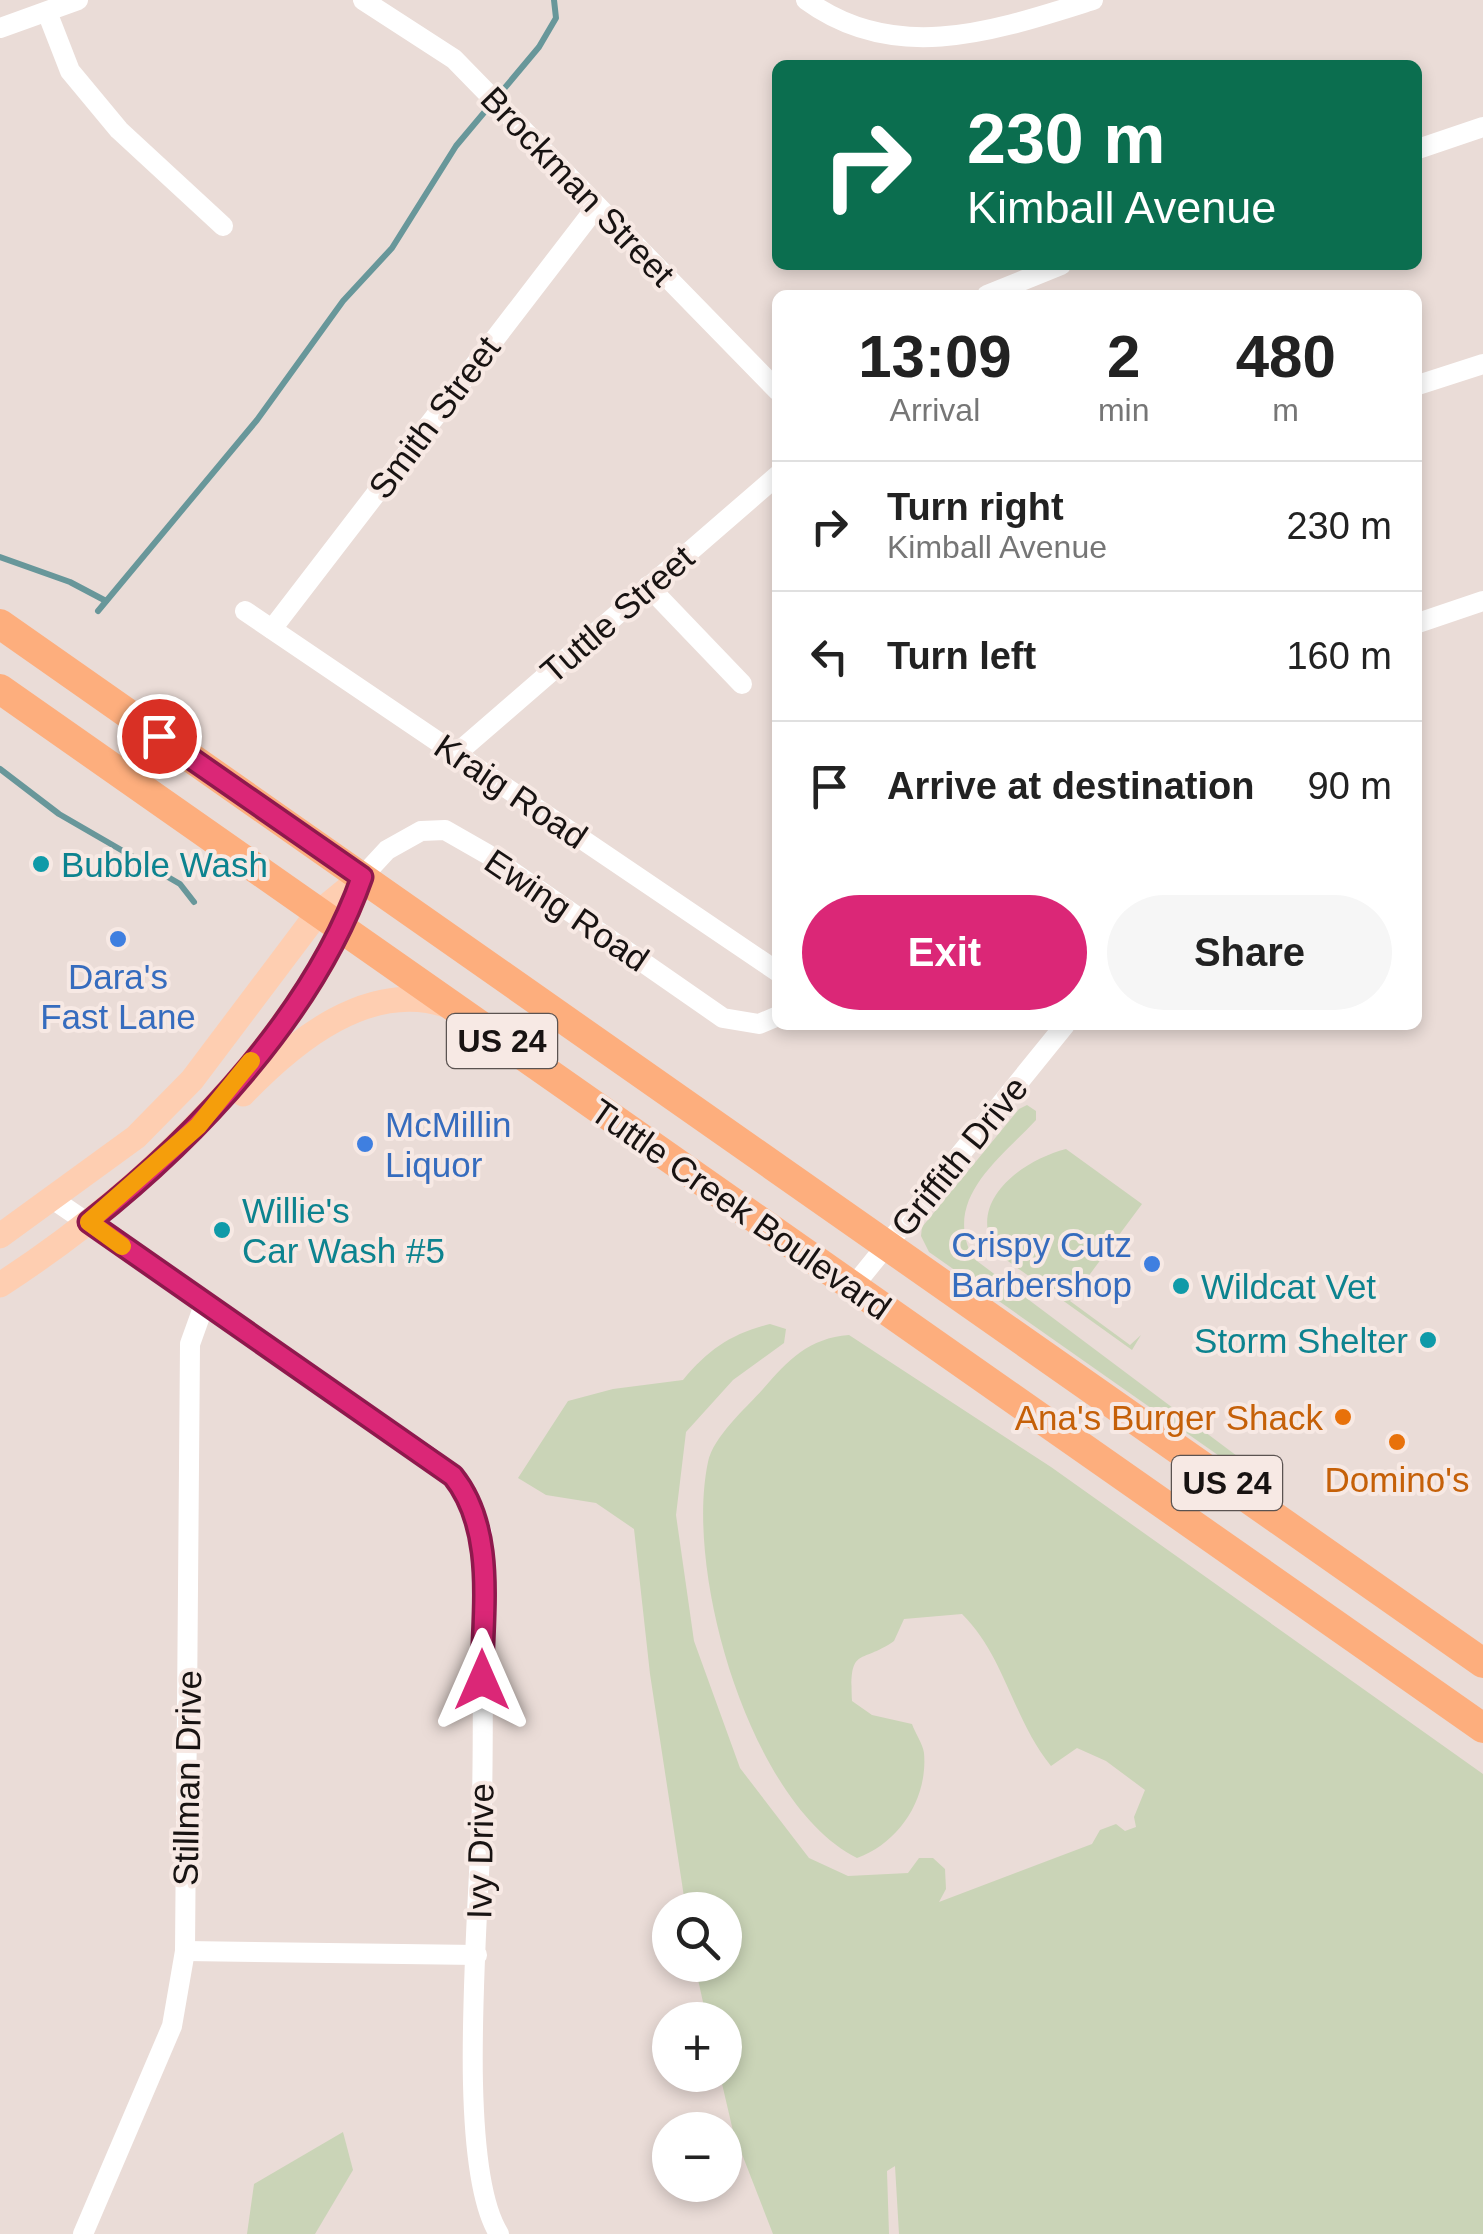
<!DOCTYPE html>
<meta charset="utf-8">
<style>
:root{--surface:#fff;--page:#f6f6f6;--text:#222;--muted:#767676;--line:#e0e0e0;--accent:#db2777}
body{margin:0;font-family:Helvetica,sans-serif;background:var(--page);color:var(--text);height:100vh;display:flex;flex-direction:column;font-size:38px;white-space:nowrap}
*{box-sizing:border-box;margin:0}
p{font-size:32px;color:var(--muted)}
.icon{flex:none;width:55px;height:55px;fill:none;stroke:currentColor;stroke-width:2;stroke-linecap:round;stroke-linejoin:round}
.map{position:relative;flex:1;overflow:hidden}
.side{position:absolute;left:772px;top:290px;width:650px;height:740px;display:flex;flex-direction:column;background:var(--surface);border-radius:15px;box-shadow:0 5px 15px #0003}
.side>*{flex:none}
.banner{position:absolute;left:772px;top:60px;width:650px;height:210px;border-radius:15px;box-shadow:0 5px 15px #0003;background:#0b6e4f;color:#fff;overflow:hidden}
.buttons{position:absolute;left:652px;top:1892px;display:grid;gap:20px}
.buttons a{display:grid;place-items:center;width:90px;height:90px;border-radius:50%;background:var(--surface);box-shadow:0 5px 15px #0003;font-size:50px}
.pin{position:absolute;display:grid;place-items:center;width:85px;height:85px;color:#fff;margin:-42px;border:5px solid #fff;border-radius:50%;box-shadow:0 2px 10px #0007}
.me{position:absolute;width:110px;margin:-55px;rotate:0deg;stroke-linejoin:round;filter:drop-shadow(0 0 8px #0008)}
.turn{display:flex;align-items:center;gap:35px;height:210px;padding:0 30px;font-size:45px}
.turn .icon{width:130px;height:130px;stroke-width:2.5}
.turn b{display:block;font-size:70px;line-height:85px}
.eta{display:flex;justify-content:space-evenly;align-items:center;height:170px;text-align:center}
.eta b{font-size:60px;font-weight:800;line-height:70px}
.cta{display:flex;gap:20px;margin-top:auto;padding:20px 30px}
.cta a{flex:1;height:115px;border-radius:60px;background:var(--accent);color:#fff;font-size:40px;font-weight:800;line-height:115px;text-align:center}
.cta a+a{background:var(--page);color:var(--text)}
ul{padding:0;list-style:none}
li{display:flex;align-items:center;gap:30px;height:130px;padding:0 30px;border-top:2px solid var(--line)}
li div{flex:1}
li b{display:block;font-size:38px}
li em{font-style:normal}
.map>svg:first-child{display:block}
.green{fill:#cad4b7}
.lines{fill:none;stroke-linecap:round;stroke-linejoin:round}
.stream{stroke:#68979a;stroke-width:6}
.minor{stroke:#fff;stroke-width:20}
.major{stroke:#feceb1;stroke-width:25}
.highway{stroke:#fdae7d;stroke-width:30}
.route-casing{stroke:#8e194d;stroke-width:25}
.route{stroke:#db2777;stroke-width:18}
.slow{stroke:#f59e0b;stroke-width:18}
.culture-dot{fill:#0f9aa8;stroke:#f7e9e4;stroke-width:4}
.shop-dot{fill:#3f7fe0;stroke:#f7e9e4;stroke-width:4}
.food-dot{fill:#e8710a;stroke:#f7e9e4;stroke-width:4}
.labels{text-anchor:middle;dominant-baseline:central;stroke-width:8;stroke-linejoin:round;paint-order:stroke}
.shield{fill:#f7e9e4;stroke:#5b5351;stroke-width:2.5}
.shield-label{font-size:32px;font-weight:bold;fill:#181312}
.street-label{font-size:35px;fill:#181312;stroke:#f7e9e4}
.culture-label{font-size:35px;fill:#0d838f;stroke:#f7e9e4;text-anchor:start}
.shop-label{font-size:35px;fill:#366cbe;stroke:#f7e9e4}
.food-label{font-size:35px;fill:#c56008;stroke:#f7e9e4;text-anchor:end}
</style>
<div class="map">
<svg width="1483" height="2234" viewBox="0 0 1483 2234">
<rect width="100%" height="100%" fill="#eadcd7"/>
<g class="green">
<path d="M 1027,1105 L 1036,1111 L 1036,1120 C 999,1160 942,1199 973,1258 L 1257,1471 L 1257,1478 L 1252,1479 L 929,1252 L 921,1236 L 922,1227 L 1019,1109 Z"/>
<path d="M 1066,1149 L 1142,1204 L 1070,1301 L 1130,1345 L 1141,1335 L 1132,1350 L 998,1254 C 963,1204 1020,1161 1066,1149 Z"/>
<path d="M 770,1324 L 786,1329 L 784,1343 L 733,1380 L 686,1432 L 676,1515 L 694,1641 L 740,1768 L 809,1858 L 848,1876 L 908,1873 L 919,1858 L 933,1858 L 945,1869 L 946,1889 L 939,1902 L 1092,1844 L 1100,1830 L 1116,1824 L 1125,1831 L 1136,1827 L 1134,1817 L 1145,1790 L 1106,1761 L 1077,1748 L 1051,1766 C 1012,1718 1006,1658 962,1614 L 904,1619 L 894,1641 C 860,1665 849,1645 852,1701 L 872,1715 L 912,1724 C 915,1733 923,1744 924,1753 C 928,1799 899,1843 857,1858 C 751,1805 684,1574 708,1462 C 713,1437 746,1408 763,1389 C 788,1360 809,1338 849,1335 L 1051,1467 L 1483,1774 L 1483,2234 L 899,2234 L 895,2166 L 887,2171 L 889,2234 L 773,2234 L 733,2131 L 720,2075 L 725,2075 L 725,2020 L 707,2020 L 695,1966 L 725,1965 L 725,1910 L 686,1910 L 650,1674 L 634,1529 L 596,1503 L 546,1495 L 518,1478 L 568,1401 L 613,1389 L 683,1380 C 709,1349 731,1334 770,1324 Z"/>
<polygon points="343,2132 353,2170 315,2234 247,2234 254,2184"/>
</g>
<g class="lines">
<g class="stream">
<polyline points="0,557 70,582 106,601"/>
<polyline points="98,611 257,420 343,301 392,248 456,146 539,47 556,18 554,0"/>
<polyline points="0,769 59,814 180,884 194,902"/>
</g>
<g class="minor">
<polyline points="363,0 454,59 778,391"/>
<path d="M 806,0 C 896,66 997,30 1093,0"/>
<polyline points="47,12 70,71 119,130 223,226"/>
<polyline points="0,28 78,0"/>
<polyline points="1418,149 1483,127"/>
<polyline points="987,295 1061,265"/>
<polyline points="1418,385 1483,364"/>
<polyline points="648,586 742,684"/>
<polyline points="245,611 778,972"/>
<polyline points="1418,623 1483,601"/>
<polyline points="272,629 597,206"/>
<polyline points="456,754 778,475"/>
<polyline points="362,877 387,850 421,831 445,830 487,854 723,1018 759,1024 778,1016"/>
<path d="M 54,1200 L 432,1458 C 459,1480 472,1500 482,1533 C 482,1622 484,1710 482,1799 C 481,1895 453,2161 499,2234"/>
<polyline points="852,1288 1065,1025"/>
<polyline points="185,1951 477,1955"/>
<polyline points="83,2234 172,2026 185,1951 190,1344 204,1305"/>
</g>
<g class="major">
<path d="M 243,1094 C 294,1041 368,980 446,1005"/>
<polyline points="0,1236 136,1137 192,1080 317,914 362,877"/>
<path d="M 0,1285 C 142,1193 305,1040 362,877"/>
</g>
<g class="highway">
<polyline points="0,624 1483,1663"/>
<polyline points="0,689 1483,1728"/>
</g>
</g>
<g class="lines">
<g class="route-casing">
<path id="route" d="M 159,736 L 362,877 C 315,1011 199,1135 89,1222 L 453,1476 C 497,1531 482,1613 482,1680"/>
</g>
<use href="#route" class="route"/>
<polyline class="slow" points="122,1246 89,1222 198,1126 251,1061"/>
</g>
<g class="culture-dot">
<circle cx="41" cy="864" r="10"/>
<circle cx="222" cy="1230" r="10"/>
<circle cx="1181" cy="1286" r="10"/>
<circle cx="1428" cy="1340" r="10"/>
</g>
<g class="shop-dot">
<circle cx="118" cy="939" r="10"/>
<circle cx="365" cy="1144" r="10"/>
<circle cx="1152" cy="1264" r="10"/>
</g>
<g class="food-dot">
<circle cx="1343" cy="1417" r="10"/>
<circle cx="1397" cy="1442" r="10"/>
</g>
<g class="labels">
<g class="shield">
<rect x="447" y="1014" width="110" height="54" rx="8"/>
<rect x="1172" y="1456" width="110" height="54" rx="8"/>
</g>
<g class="shield-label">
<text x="502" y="1041">US 24</text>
<text x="1227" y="1483">US 24</text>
</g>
<g class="street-label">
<text transform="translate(578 186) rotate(46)">Brockman Street</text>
<text transform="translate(434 417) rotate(-53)">Smith Street</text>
<text transform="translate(617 614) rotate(-41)">Tuttle Street</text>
<text transform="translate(511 791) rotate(34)">Kraig Road</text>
<text transform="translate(567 910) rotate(34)">Ewing Road</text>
<text transform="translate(959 1156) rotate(-51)">Griffith Drive</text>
<text transform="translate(741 1209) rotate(35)">Tuttle Creek Boulevard</text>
<text transform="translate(187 1778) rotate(-89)">Stillman Drive</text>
<text transform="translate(480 1851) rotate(-89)">Ivy Drive</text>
</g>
<g class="culture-label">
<text x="61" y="864">Bubble Wash</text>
<text x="242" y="1210">Willie's<tspan x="242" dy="40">Car Wash #5</tspan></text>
<text x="1201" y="1286">Wildcat Vet</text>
<text x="1408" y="1340" text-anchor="end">Storm Shelter</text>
</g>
<g class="shop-label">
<text x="118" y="976">Dara's<tspan x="118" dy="40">Fast Lane</tspan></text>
<text x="385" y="1124" text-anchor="start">McMillin<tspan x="385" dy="40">Liquor</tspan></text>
<text x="1132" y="1244" text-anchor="end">Crispy Cutz<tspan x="1132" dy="40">Barbershop</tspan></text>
</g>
<g class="food-label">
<text x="1323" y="1417">Ana's Burger Shack</text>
<text x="1397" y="1479" text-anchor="middle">Domino's</text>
</g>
</g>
</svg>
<div class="buttons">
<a><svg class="icon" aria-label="search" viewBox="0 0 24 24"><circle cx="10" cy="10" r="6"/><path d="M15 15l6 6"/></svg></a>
<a>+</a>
<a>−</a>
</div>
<div class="pin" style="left:159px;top:736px;background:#d93025"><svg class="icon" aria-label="arrive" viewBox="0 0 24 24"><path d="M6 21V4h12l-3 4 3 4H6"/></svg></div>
<svg class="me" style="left:482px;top:1680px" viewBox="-20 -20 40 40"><path d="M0-17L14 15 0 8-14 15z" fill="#db2777" stroke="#fff" stroke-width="4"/></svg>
<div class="banner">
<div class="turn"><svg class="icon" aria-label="right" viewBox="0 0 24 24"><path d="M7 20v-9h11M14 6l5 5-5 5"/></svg><div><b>230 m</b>Kimball Avenue</div></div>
</div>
<section class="side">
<div class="eta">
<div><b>13:09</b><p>Arrival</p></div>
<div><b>2</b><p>min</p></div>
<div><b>480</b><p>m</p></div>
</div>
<ul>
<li><svg class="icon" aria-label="right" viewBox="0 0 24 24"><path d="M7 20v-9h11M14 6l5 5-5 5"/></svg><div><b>Turn right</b><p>Kimball Avenue</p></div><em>230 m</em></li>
<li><svg class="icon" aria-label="left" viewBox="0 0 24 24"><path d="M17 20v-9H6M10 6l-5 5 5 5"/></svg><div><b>Turn left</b></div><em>160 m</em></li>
<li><svg class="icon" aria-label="arrive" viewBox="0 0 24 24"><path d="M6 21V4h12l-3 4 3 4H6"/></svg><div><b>Arrive at destination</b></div><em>90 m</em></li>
</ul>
<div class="cta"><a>Exit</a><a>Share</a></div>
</section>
</div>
